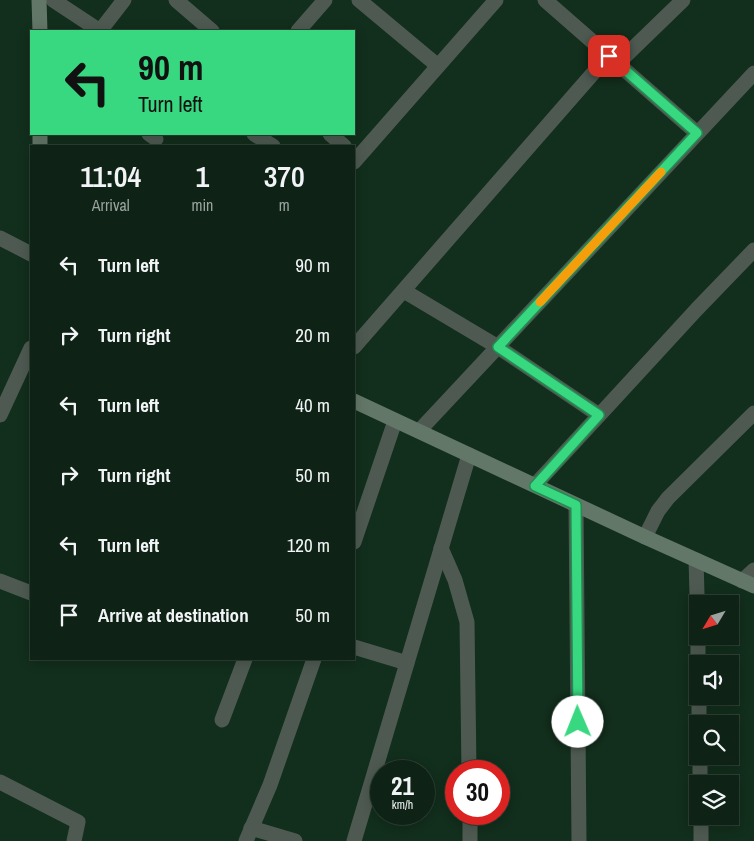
<!DOCTYPE html>
<style>
:root{--surface:#0e2215;--page:#172a1e;--text:#f1f3f6;--muted:#9ba4a0;--line:#2e3f34}
body{margin:0;font-family:"Archivo Narrow",sans-serif;background:var(--page);color:var(--text);height:100vh;display:flex;flex-direction:column;font-size:19px;white-space:nowrap}
*{box-sizing:border-box;margin:0}
p{font-size:16px;color:var(--muted)}
.icon{flex:none;width:28px;height:28px;fill:none;stroke:currentColor;stroke-width:2;stroke-linecap:round;stroke-linejoin:round}
.map{position:relative;flex:1;overflow:hidden}
.sheet{position:absolute;left:30px;top:145px;width:325px;height:515px;display:flex;flex-direction:column;background:var(--surface);border-radius:0px;box-shadow:0 2px 12px #0003,0 0 0 1px var(--line)}
.sheet>*{flex:none}
.top-card{position:absolute;left:30px;top:30px;width:325px;height:105px;border-radius:0px;box-shadow:0 2px 12px #0003,0 0 0 1px var(--line);background:#37d880;color:#111;overflow:hidden}
.needle{width:32px;rotate:232deg}
.fabs{position:absolute;left:689px;top:595px;display:grid;gap:10px}
.fabs a{display:grid;place-items:center;width:50px;height:50px;border-radius:0px;background:var(--surface);box-shadow:0 2px 12px #0003,0 0 0 1px var(--line);font-size:25px}
.speed{position:absolute;left:370px;top:760px;display:flex;gap:10px;font-size:25px;font-weight:700;text-align:center}
.speed>*{display:grid;place-content:center;width:65px;height:65px;border-radius:50%;background:var(--surface);box-shadow:0 2px 12px #0003,0 0 0 1px var(--line);line-height:1}
.speed small{font-size:12px;font-weight:400}
.speed .limit{border:8px solid #d22;background:#fff;color:#111}
.pin{position:absolute;display:grid;place-items:center;width:42px;height:42px;color:#fff;margin:-21px;border-radius:10px;box-shadow:0 2px 8px #0006}
.me{position:absolute;width:55px;margin:-28px;rotate:359deg;stroke-linejoin:round;filter:drop-shadow(0 0 4px #0008)}
.turn{display:flex;align-items:center;gap:18px;height:105px;padding:0 25px;font-size:22px}
.turn .icon{width:65px;height:65px;stroke-width:2.5}
.turn b{display:block;font-size:35px;line-height:42px}
.eta{display:flex;justify-content:space-evenly;align-items:center;height:85px;text-align:center}
.eta b{font-size:30px;font-weight:600;line-height:35px}
ul{padding:0;list-style:none}
li{display:flex;align-items:center;gap:15px;height:70px;padding:0 25px}
li div{flex:1}
li b{display:block;font-size:19px}
li em{font-style:normal}
.map>svg:first-child{display:block}
.lines{fill:none;stroke-linecap:round;stroke-linejoin:round}
.minor{stroke:#4e5a51;stroke-width:15}
.tertiary{stroke:#4e5a51;stroke-width:15}
.secondary{stroke:#637768;stroke-width:15}
.route-casing{stroke:#248c53;stroke-width:12}
.route{stroke:#37d880;stroke-width:9}
.slow{stroke:#f59e0b;stroke-width:9}
</style>
<div class="map">
<svg width="754" height="841" viewBox="0 0 754 841">
<rect width="100%" height="100%" fill="#122e1c"/>
<g class="lines">
<g class="minor">
<polyline points="53,0 100,31"/>
<polyline points="176,0 212,31"/>
<polyline points="359,0 438,66"/>
<polyline points="545,0 697,133"/>
<polyline points="100,31 124,0"/>
<polyline points="298,31 325,0"/>
<polyline points="618,63 683,0"/>
<polyline points="149,134 156,139"/>
<polyline points="254,134 273,146"/>
<polyline points="330,134 344,146"/>
<polyline points="354,162 496,0"/>
<polyline points="404,291 498,347 599,415"/>
<polyline points="354,347 609,55"/>
<polyline points="419,431 754,73"/>
<polyline points="535,485 697,309 754,250"/>
<polyline points="576,505 579,841"/>
<polyline points="645,537 658,511 668,498 754,413"/>
<polyline points="354,542 395,421"/>
<polyline points="441,548 455,580 467,622 469,771"/>
<polyline points="696,560 698,628"/>
<polyline points="0,581 31,593"/>
<polyline points="742,581 754,570"/>
<polyline points="698,636 698,664"/>
<polyline points="354,647 407,663"/>
<polyline points="699,696 699,724"/>
<polyline points="222,720 245,659"/>
<polyline points="700,756 700,784"/>
<polyline points="0,782 78,822 74,841"/>
<polyline points="470,814 470,841"/>
<polyline points="701,816 701,841"/>
<polyline points="251,828 295,841"/>
<polyline points="246,841 270,785 314,659"/>
<polyline points="354,841 469,455"/>
</g>
<g class="tertiary">
<polyline points="0,238 31,254"/>
<polyline points="0,415 31,348"/>
</g>
<g class="secondary">
<polyline points="39,0 40,31"/>
<polyline points="40,146 40,134"/>
<polyline points="354,401 645,537 754,586"/>
</g>
</g>
<g class="lines">
<g class="route-casing">
<polyline id="route" points="578,722 576,505 535,486 599,415 498,347 697,133 609,56"/>
</g>
<use href="#route" class="route"/>
<polyline class="slow" points="540,302 661,172"/>
</g>
</svg>
<div class="fabs">
<a><svg class="needle" viewBox="-14 -14 28 28"><path d="M0-13l5 13h-10z" fill="#e53935"/><path d="M0 13l5-13h-10z" fill="#9ba4a0"/></svg></a>
<a><svg class="icon" aria-label="sound" viewBox="0 0 24 24"><path d="M4 9h4l5-4v14l-5-4H4zM17 9q2 3 0 6"/></svg></a>
<a><svg class="icon" aria-label="search" viewBox="0 0 24 24"><circle cx="10" cy="10" r="6"/><path d="M15 15l6 6"/></svg></a>
<a><svg class="icon" aria-label="layers" viewBox="0 0 24 24"><path d="M12 4l9 5-9 5-9-5zM3 14l9 5 9-5"/></svg></a>
</div>
<div class="speed"><div>21<small>km/h</small></div><div class="limit">30</div></div>
<div class="pin" style="left:609px;top:56px;background:#d93025"><svg class="icon" aria-label="arrive" viewBox="0 0 24 24"><path d="M6 21V4h12l-3 4 3 4H6"/></svg></div>
<svg class="me" style="left:578px;top:722px" viewBox="-20 -20 40 40"><circle r="19" fill="#fff"/><path d="M0-13L10 11 0 6-10 11z" fill="#37d880"/></svg>
<div class="top-card">
<div class="turn"><svg class="icon" aria-label="left" viewBox="0 0 24 24"><path d="M17 20v-9H6M10 6l-5 5 5 5"/></svg><div><b>90 m</b>Turn left</div></div>
</div>
<section class="sheet">
<div class="eta">
<div><b>11:04</b><p>Arrival</p></div>
<div><b>1</b><p>min</p></div>
<div><b>370</b><p>m</p></div>
</div>
<ul>
<li><svg class="icon" aria-label="left" viewBox="0 0 24 24"><path d="M17 20v-9H6M10 6l-5 5 5 5"/></svg><div><b>Turn left</b></div><em>90 m</em></li>
<li><svg class="icon" aria-label="right" viewBox="0 0 24 24"><path d="M7 20v-9h11M14 6l5 5-5 5"/></svg><div><b>Turn right</b></div><em>20 m</em></li>
<li><svg class="icon" aria-label="left" viewBox="0 0 24 24"><path d="M17 20v-9H6M10 6l-5 5 5 5"/></svg><div><b>Turn left</b></div><em>40 m</em></li>
<li><svg class="icon" aria-label="right" viewBox="0 0 24 24"><path d="M7 20v-9h11M14 6l5 5-5 5"/></svg><div><b>Turn right</b></div><em>50 m</em></li>
<li><svg class="icon" aria-label="left" viewBox="0 0 24 24"><path d="M17 20v-9H6M10 6l-5 5 5 5"/></svg><div><b>Turn left</b></div><em>120 m</em></li>
<li><svg class="icon" aria-label="arrive" viewBox="0 0 24 24"><path d="M6 21V4h12l-3 4 3 4H6"/></svg><div><b>Arrive at destination</b></div><em>50 m</em></li>
</ul>
</section>
</div>
